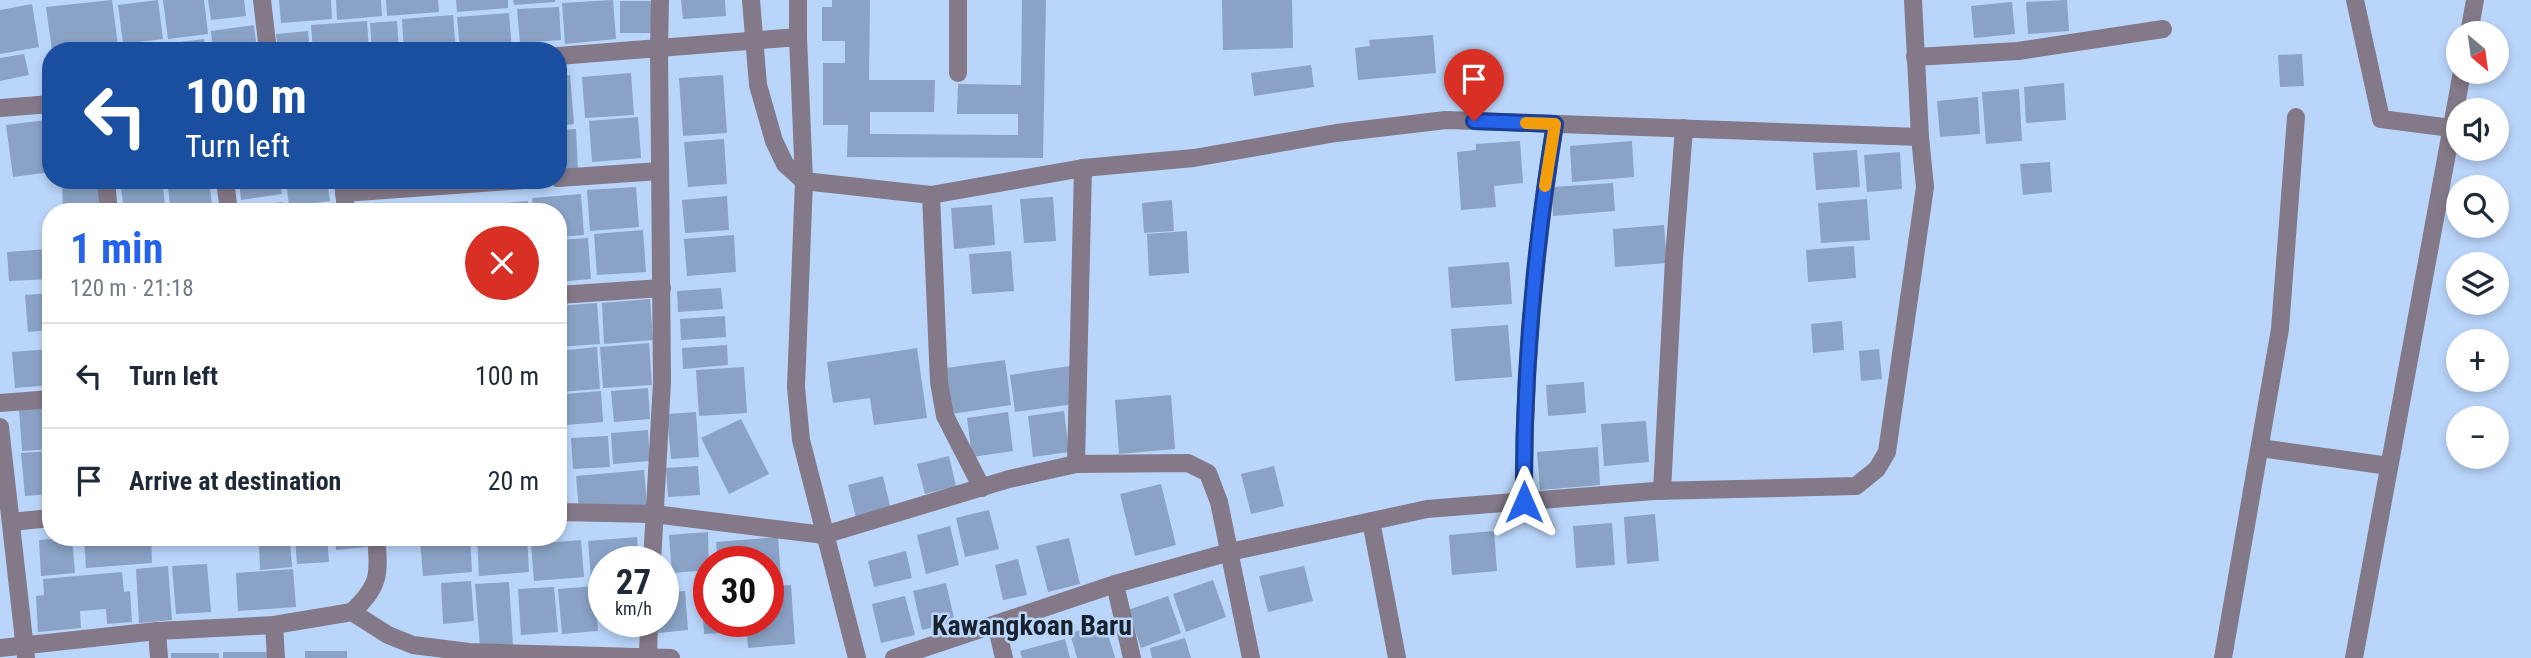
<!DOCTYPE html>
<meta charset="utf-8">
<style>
:root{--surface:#fff;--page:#f6f6f7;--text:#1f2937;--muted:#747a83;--line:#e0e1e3;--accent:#2563eb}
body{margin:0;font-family:"Roboto Condensed",sans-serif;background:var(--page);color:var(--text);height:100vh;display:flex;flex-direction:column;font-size:26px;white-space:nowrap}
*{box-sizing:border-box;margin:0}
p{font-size:23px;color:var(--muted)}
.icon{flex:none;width:38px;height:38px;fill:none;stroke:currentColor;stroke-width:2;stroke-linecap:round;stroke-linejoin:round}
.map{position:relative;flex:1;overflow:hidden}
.drawer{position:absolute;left:42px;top:203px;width:525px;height:343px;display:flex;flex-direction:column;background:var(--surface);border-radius:28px;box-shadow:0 4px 10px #0003}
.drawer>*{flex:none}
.banner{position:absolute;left:42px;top:42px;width:525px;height:147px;border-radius:28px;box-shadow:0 4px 10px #0003;background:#1a4fa0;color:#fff;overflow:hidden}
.needle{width:46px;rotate:151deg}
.buttons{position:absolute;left:2446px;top:21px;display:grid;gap:14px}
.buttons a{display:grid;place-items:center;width:63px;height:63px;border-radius:50%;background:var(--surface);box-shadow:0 4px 10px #0003;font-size:35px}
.speed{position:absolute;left:588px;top:546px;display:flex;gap:14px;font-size:35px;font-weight:700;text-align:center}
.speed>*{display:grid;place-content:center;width:91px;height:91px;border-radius:50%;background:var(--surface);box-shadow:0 4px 10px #0003;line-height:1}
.speed small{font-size:18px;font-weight:400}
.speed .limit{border:10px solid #d22;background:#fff;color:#111}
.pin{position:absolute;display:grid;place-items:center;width:60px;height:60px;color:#fff;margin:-72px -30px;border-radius:50% 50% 50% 0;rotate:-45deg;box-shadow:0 0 7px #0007}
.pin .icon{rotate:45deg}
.me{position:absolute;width:77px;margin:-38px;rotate:0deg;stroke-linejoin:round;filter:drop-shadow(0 0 5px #0008)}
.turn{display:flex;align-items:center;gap:24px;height:147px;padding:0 28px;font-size:32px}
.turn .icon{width:91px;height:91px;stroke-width:2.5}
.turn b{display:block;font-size:49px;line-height:60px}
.round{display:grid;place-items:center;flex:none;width:74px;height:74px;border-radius:37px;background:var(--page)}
.summary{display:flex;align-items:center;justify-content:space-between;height:119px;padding:0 28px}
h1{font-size:42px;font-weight:700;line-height:52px;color:var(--accent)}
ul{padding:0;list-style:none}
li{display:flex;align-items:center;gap:21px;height:105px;padding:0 28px;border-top:2px solid var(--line)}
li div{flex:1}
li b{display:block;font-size:26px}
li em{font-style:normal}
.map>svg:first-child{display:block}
.building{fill:#89a2c5}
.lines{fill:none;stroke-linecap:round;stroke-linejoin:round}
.minor{stroke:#847988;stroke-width:18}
.route-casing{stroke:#184099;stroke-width:18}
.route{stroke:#2563eb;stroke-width:12}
.slow{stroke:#f59e0b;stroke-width:12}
.labels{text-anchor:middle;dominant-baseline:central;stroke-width:5;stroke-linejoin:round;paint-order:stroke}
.quarter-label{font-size:28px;font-weight:bold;fill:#18222f;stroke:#bad5fa}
</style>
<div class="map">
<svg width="2531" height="658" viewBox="0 0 2531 658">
<rect width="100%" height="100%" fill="#bad5fa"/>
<g class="building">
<polygon points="112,0 118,45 52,51 46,7"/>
<polygon points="158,0 163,39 123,44 118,5"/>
<polygon points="163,0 204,0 208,34 168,39"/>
<polygon points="208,0 244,0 246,16 211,20"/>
<polygon points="279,0 331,0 332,19 281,23"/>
<polygon points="336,0 381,0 382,16 337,20"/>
<polygon points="386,0 438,0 439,12 387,16"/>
<polygon points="456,0 508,0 508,8 457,12"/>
<polygon points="513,0 555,0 555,2 514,5"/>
<polygon points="613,0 616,39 565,44 562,3"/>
<polygon points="681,0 725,0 726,16 683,19"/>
<polygon points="832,0 870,0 869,80 935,80 934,112 870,112 870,134 1018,135 1018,114 957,114 958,84 1021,85 1022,0 1046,0 1043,158 847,157 848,125 823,125 823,63 845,63 845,41 822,41 822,7 832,7"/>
<polygon points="1222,0 1292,0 1293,48 1223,50"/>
<polygon points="2067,0 2069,31 2028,34 2026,2"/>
<rect x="620" y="1" width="33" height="32"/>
<polygon points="2012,2 2015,34 1974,38 1971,6"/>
<polygon points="32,4 39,47 0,54 0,10"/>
<polygon points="559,7 561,40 520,43 517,9"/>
<polygon points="509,13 512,51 460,51 457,17"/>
<polygon points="453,15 456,51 404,51 402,19"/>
<polygon points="367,21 369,51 313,51 311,25"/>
<polygon points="397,21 399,51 372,51 370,23"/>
<polygon points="254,25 257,51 213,51 211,31"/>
<polygon points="308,31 310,51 278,51 276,34"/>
<polygon points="1433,35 1436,73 1358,80 1355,48 1370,46 1369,40"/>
<polygon points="204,39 205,51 164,51 163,44"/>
<polygon points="159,44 159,51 117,51 117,49"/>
<polygon points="24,54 29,75 0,81 0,58"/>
<polygon points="2302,54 2304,86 2280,87 2278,55"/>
<polygon points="1311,65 1314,87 1254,96 1251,73"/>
<polygon points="631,73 634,115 585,118 582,77"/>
<polygon points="570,75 574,124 558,126 558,76"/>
<polygon points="723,75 727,133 683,136 679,78"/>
<polygon points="2064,83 2066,120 2026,123 2024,87"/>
<polygon points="2019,89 2022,141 1986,144 1982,92"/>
<polygon points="1978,97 1980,134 1940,137 1937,101"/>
<polygon points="638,117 641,158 592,162 589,121"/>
<polygon points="46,120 51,172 13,177 6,125"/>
<polygon points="576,129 578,170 558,171 558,130"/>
<polygon points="724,139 727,184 688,187 684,142"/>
<polygon points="1520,141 1523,183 1494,186 1496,207 1461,210 1457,152 1476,150 1476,144"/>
<polygon points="1632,141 1634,177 1572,182 1570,146"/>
<polygon points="1857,150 1860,187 1816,190 1813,153"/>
<polygon points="1900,152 1902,189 1867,192 1864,155"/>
<polygon points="2050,162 2052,192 2023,195 2020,164"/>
<polygon points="103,180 104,207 63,210 62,181"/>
<polygon points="120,180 162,180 166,212 124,212"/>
<polygon points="167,180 209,180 213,212 171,212"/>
<polygon points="239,180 280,180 282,194 241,200"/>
<polygon points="286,180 327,180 330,201 289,206"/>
<polygon points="1613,183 1615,211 1553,216 1552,187"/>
<polygon points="636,187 639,227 590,231 587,190"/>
<polygon points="581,194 584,235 558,237 558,212 533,212 532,198"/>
<polygon points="727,196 729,230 685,233 682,200"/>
<polygon points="1053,197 1056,241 1024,243 1020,199"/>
<polygon points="1867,199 1870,240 1821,243 1818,203"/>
<polygon points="1172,200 1174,231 1144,233 1142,203"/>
<polygon points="528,201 529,212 479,212 479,205"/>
<polygon points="283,202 284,212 242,212 241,207"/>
<polygon points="474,205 474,212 425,212 425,208"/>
<polygon points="992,205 995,245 954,249 951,208"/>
<polygon points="1664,225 1667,263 1615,267 1613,229"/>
<polygon points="643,230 646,272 597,275 594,234"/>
<polygon points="1187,231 1189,273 1149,276 1147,234"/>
<polygon points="734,235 736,272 687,276 684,239"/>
<polygon points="588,238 591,279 558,282 558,240"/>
<polygon points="1854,246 1856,278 1808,282 1806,250"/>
<polygon points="48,249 50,279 9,281 7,252"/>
<polygon points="1011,251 1014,291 972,294 969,254"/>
<polygon points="1509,262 1512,304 1451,308 1448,267"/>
<polygon points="721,288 723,309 678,312 677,291"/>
<polygon points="51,293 51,330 28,332 25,295"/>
<polygon points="650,299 653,340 604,344 602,303"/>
<polygon points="597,303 600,344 558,347 558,306"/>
<polygon points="725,316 726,337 681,340 680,319"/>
<polygon points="1842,321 1844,350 1813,353 1811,324"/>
<polygon points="1508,325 1512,377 1455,381 1451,329"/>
<polygon points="649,343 652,385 603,388 600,347"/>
<polygon points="727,345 728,365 683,369 682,348"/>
<polygon points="597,347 600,389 558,392 558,351"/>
<polygon points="917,348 927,418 874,425 870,398 833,403 827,362"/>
<polygon points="51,349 51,385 15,388 12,352"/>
<polygon points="1879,349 1882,379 1861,381 1859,351"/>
<polygon points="1005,360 1011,405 951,414 945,368"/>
<polygon points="1070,366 1075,404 1015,412 1010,375"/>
<polygon points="744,367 747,413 699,416 696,370"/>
<polygon points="1584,382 1586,413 1548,416 1546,385"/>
<polygon points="648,388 650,419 614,422 611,391"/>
<polygon points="601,391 603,422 566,425 564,394"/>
<polygon points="1171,395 1175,449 1119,454 1115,400"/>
<polygon points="51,406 51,449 22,451 19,409"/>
<polygon points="1064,411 1069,452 1033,457 1028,416"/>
<polygon points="696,412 699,457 671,459 667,414"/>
<polygon points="1008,412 1013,451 972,457 967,418"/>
<polygon points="741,419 769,474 729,494 701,438"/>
<polygon points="1646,421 1649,462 1604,466 1601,424"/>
<polygon points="648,430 650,461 613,464 611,433"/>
<polygon points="608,436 610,467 573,469 571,438"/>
<polygon points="1598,447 1600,485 1540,490 1537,452"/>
<polygon points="51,451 51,494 25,496 21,453"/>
<polygon points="949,456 956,486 925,494 917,464"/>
<polygon points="698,466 700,495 668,497 666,468"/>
<polygon points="1274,466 1284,506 1251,514 1241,474"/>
<polygon points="644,470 647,505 579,511 576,476"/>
<polygon points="883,476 891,510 856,518 848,485"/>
<polygon points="1161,484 1176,545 1135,556 1120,494"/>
<polygon points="989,510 999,549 965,557 956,518"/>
<polygon points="1655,514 1659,561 1627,564 1624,517"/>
<polygon points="1612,523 1615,565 1576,568 1573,526"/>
<polygon points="950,526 959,565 926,574 917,535"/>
<polygon points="1494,531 1497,571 1452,575 1449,535"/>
<polygon points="708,532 709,570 672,573 669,535"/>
<polygon points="72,537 75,573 41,576 39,540"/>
<polygon points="84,537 151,537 152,563 86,568"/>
<polygon points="327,537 329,562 297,564 295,538"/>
<polygon points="335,537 368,537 369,547 336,550"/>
<polygon points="470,537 472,572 423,576 420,539"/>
<polygon points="527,537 529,572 479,576 477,539"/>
<polygon points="637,537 639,562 604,562 604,577 591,578 588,541"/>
<polygon points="778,537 781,580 768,581 768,562 718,562 716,542"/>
<polygon points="1069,538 1080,584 1048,592 1036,546"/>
<polygon points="581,540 584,577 534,581 531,544"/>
<polygon points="290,541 292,567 260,570 259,544"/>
<polygon points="906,551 912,578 874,587 868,561"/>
<polygon points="1018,559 1027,595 1003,600 995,565"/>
<polygon points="207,564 211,612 176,614 172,566"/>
<polygon points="168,566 172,620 139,623 136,569"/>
<polygon points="1304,566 1313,601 1268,612 1259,576"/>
<polygon points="293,569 296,607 238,611 236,573"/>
<polygon points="122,572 124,592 130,591 132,622 107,624 106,609 80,611 81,628 38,632 36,596 44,595 43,579"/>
<polygon points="1213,580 1226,617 1186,632 1173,594"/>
<polygon points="471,581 474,621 443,624 441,583"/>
<polygon points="509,582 513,645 480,647 475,584"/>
<polygon points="946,583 955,622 922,630 913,591"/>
<polygon points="791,585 795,644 748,648 746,621 768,621 768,587"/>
<polygon points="595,586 598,631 562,634 558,589"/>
<polygon points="554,587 558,632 521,635 518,589"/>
<polygon points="685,591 688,630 658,633 657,621 663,621 663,592"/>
<polygon points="709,595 709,621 737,621 738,632 704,634 702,596"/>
<polygon points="905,596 915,635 881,643 872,604"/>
<polygon points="1168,596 1181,633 1141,648 1128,610"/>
<polygon points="1105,624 1115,658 1077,658 1070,633"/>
<polygon points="1185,638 1191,658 1152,658 1150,648"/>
<polygon points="1065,639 1070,658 1022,658 1020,651"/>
<rect x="305" y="651" width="42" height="7"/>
<rect x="223" y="652" width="48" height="6"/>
<rect x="171" y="653" width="48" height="5"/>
</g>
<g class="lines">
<g class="minor">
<polyline points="262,0 268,51"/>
<polyline points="660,0 659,48 798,37 804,181 796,387 801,440 857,658"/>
<polyline points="751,0 758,85 774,141 785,164 804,181 931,195 1083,168 1194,158 1336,133 1446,120 1920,137 1925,187 1887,452 1877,469 1856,486 1654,491 1427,509 1230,552 1115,584 894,658"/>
<polyline points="798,0 798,37"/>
<polyline points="1913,0 1920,137"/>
<polyline points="2355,0 2381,119 2451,128"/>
<polyline points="2469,33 2475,0"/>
<polyline points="558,56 659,48 662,382 652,562"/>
<polyline points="1915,57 2018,51 2163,29"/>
<polyline points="958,73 958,0"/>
<polyline points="0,108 51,104"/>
<polyline points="558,178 660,171"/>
<polyline points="106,180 109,212"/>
<polyline points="225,180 229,212"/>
<polyline points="343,180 346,212"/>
<polyline points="344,193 524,180"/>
<polyline points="931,195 939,382 945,416 982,488"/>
<polyline points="558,295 662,288"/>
<polyline points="0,403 51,399"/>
<polyline points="0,427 26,658"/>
<polyline points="2260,448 2389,466"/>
<polyline points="1076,464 1083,168"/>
<polyline points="1662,491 1674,259 1684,128"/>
<path d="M 1524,502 C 1523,374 1535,250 1555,124"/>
<polyline points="558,512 654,514 824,535 1009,479 1076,464 1188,463 1208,473 1219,502 1251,658"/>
<polyline points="1371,521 1397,658"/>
<polyline points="11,522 51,518"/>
<polyline points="1115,584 1132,658"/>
<path d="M 352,612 C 379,586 380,576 376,537"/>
<polyline points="996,624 1004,658"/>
<polyline points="274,625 276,658"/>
<polyline points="157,631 159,658"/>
<polyline points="0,648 157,631 274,625 352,612 388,635 413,645 469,652 671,658"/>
<polyline points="648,657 649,621"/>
<polyline points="2223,658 2280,329 2296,117"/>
<polyline points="2354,658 2462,72"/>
</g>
</g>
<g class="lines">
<g class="route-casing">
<path id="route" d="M 1474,121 L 1555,124 C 1534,250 1523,374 1524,502"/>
</g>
<use href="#route" class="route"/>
<polyline class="slow" points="1526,123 1555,124 1545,186"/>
</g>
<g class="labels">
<g class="quarter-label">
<text x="1032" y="625">Kawangkoan Baru</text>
</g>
</g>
</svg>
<div class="buttons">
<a><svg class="needle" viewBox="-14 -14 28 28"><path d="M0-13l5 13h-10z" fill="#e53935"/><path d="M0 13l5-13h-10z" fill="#747a83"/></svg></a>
<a><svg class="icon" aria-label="sound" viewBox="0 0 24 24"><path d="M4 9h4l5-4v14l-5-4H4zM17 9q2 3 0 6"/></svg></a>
<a><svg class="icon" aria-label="search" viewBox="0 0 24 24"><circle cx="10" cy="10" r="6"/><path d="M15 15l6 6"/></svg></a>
<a><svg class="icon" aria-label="layers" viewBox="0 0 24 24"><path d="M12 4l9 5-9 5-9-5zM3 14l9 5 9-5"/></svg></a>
<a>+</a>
<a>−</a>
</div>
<div class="speed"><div>27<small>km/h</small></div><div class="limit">30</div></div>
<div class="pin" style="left:1474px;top:121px;background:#d93025"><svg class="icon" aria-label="arrive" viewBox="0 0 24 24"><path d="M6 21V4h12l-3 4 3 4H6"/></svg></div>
<svg class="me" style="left:1524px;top:502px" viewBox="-20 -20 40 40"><path d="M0-17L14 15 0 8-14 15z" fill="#2563eb" stroke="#fff" stroke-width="4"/></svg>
<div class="banner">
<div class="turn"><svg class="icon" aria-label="left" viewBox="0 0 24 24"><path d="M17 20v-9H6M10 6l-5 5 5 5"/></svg><div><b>100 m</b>Turn left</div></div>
</div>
<section class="drawer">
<div class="summary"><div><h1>1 min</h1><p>120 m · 21:18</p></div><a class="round" style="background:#d93025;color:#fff"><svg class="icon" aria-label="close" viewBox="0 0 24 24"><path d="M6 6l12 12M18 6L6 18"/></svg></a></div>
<ul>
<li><svg class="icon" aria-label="left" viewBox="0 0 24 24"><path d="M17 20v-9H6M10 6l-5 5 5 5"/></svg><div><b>Turn left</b></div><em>100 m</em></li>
<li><svg class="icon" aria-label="arrive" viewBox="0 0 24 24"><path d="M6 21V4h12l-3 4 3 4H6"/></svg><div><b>Arrive at destination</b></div><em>20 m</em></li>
</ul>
</section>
</div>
